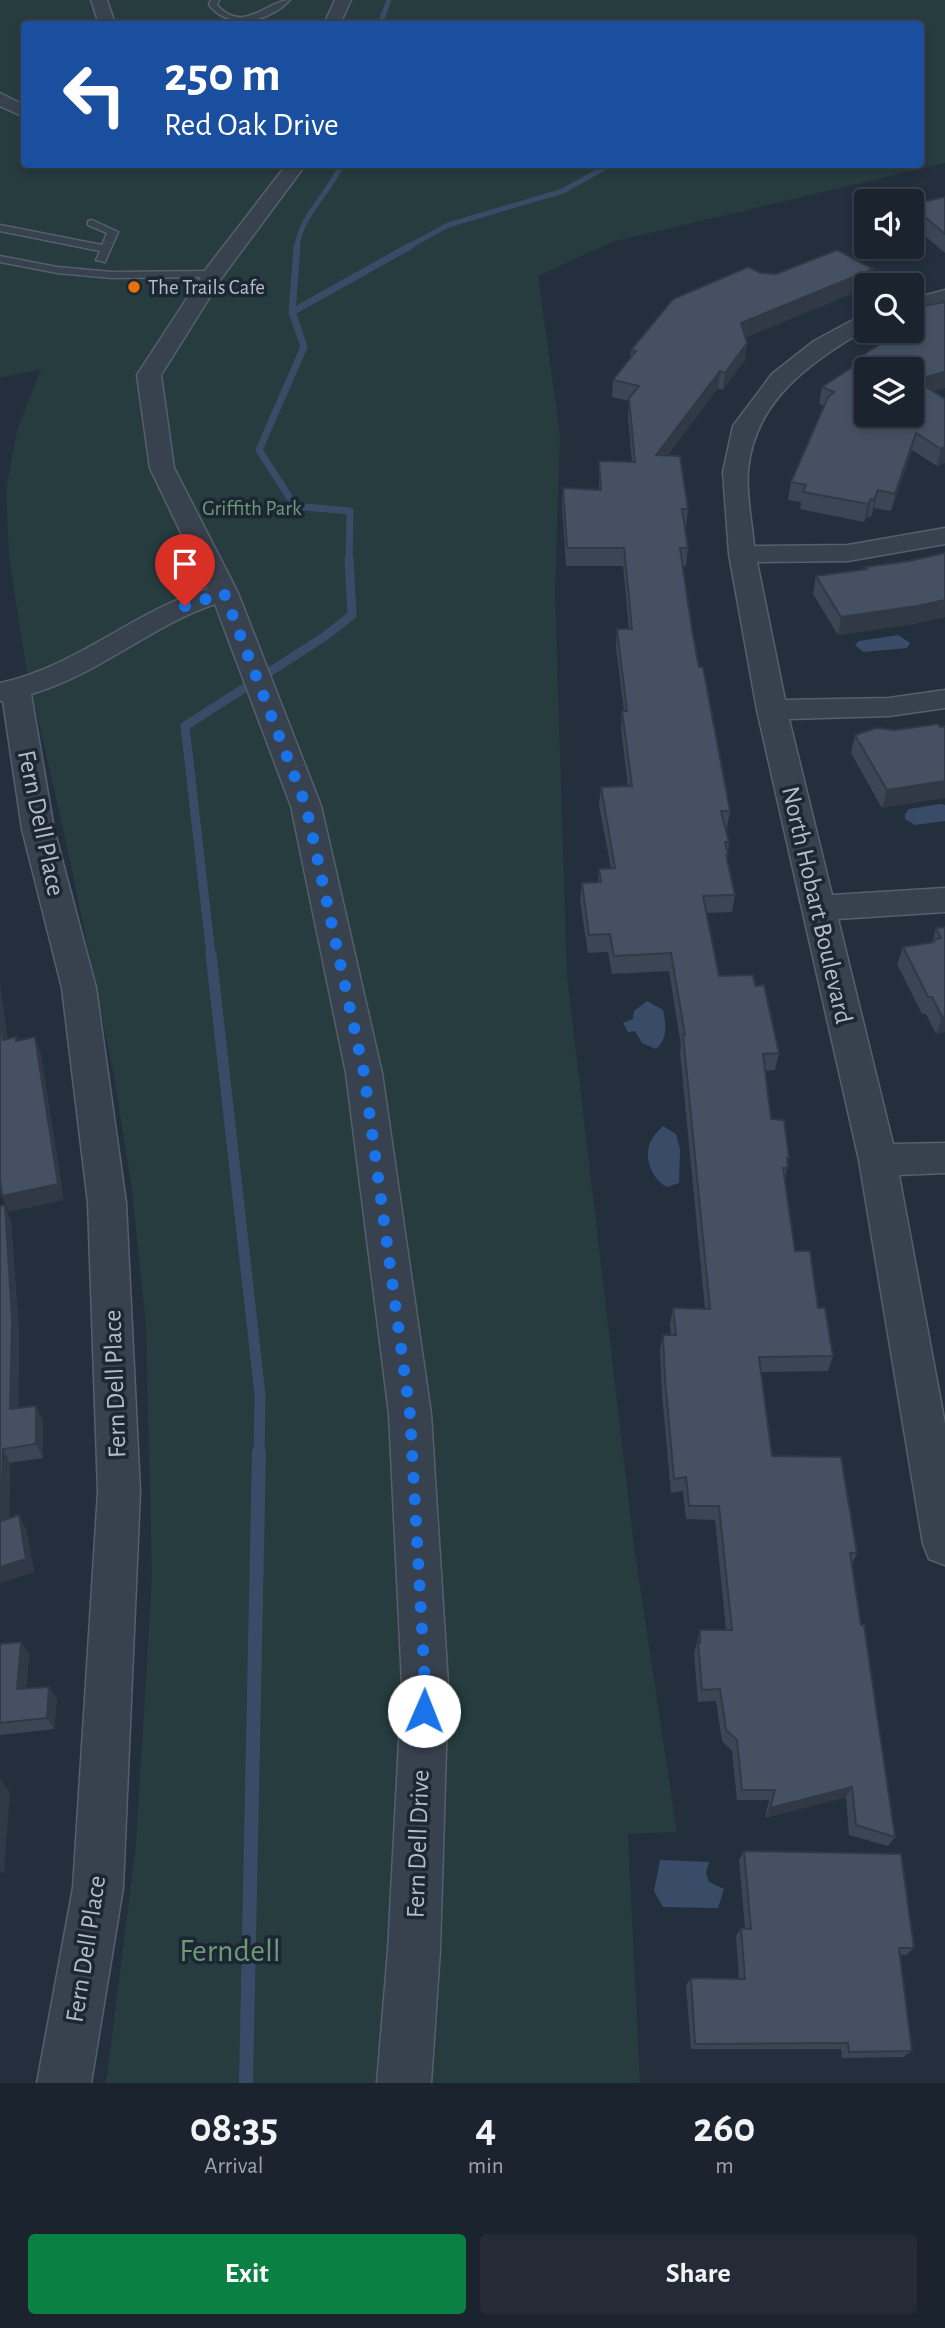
<!DOCTYPE html>
<style>
:root{--surface:#1b232e;--page:#242b36;--text:#f1f3f6;--muted:#a0a4aa;--line:#39404a;--accent:#0b8043}
body{margin:0;font-family:"Alegreya Sans",sans-serif;background:var(--page);color:var(--text);height:100vh;display:flex;flex-direction:column;font-size:26px;white-space:nowrap}
*{box-sizing:border-box;margin:0}
p{font-size:23px;color:var(--muted)}
.icon{flex:none;width:38px;height:38px;fill:none;stroke:currentColor;stroke-width:2;stroke-linecap:round;stroke-linejoin:round}
.map{position:relative;height:2083px;overflow:hidden}
.details{display:flex;flex-direction:column;background:var(--surface);flex:1}
.details>*{flex:none}
.top-card{position:absolute;left:21px;top:21px;width:903px;height:147px;border-radius:7px;box-shadow:0 4px 10px #0003,0 0 0 2px var(--line);background:#1a4fa0;color:#fff;overflow:hidden}
.buttons{position:absolute;left:854px;top:189px;display:grid;gap:14px}
.buttons a{display:grid;place-items:center;width:70px;height:70px;border-radius:7px;background:var(--surface);box-shadow:0 4px 10px #0003,0 0 0 2px var(--line);font-size:35px}
.pin{position:absolute;display:grid;place-items:center;width:60px;height:60px;color:#fff;margin:-72px -30px;border-radius:50% 50% 50% 0;rotate:-45deg;box-shadow:0 0 7px #0007}
.pin .icon{rotate:45deg}
.me{position:absolute;width:77px;margin:-38px;rotate:1deg;stroke-linejoin:round;filter:drop-shadow(0 0 5px #0008)}
.turn{display:flex;align-items:center;gap:24px;height:147px;padding:0 28px;font-size:32px}
.turn .icon{width:91px;height:91px;stroke-width:2.5}
.turn b{display:block;font-size:49px;line-height:60px}
.eta{display:flex;justify-content:space-evenly;align-items:center;height:119px;text-align:center}
.eta b{font-size:42px;font-weight:700;line-height:49px}
.button{display:flex;gap:14px;margin-top:auto;padding:14px 28px}
.button a{flex:1;height:80px;border-radius:7px;background:var(--accent);color:#fff;font-size:28px;font-weight:700;line-height:80px;text-align:center}
.button a+a{background:var(--page);color:var(--text)}
.map>svg:first-child{display:block}
.green{fill:#263c3f;fill-rule:evenodd}
.water{fill:#394c67}
.lines{fill:none;stroke-linecap:round;stroke-linejoin:round}
.stream-far4{stroke:#394c67;stroke-width:5}
.stream-far3{stroke:#394c67;stroke-width:7}
.stream-far2{stroke:#394c67;stroke-width:9}
.stream-far1{stroke:#394c67;stroke-width:11}
.stream{stroke:#394c67;stroke-width:14}
.lane-casing{stroke:#565f6c;stroke-width:3}
.street-casing{stroke:#565f6c;stroke-width:3}
.lane{fill:#38414e;fill-rule:evenodd}
.street{fill:#38414e;fill-rule:evenodd}
.wall{fill:#3b4654}
.shaded-wall{fill:#303945}
.building{fill:#455162;stroke:#303945;stroke-width:2;fill-rule:evenodd}
.route{stroke:#1a73e8;stroke-width:12;stroke-dasharray:0 21.6}
.food-dot{fill:#e8710a;stroke:#1d2633;stroke-width:2.5}
.labels{text-anchor:middle;dominant-baseline:central;stroke-width:7;stroke-linejoin:round;paint-order:stroke}
.far-poi-label{font-size:21px;fill:#b4bcc9;stroke:#1d2633;text-anchor:start}
.far-park-label{font-size:21px;fill:#6b9a76;stroke:#1d2633}
.street-label{font-size:26px;fill:#b4bcc9;stroke:#1d2633}
.near-park-label{font-size:32px;fill:#6b9a76;stroke:#1d2633}
</style>
<div class="map">
<svg width="945" height="2083" viewBox="0 0 945 2083">
<rect width="100%" height="100%" fill="#242f3e"/>
<path class="green" d="M 0,0 L 945,0 L 945,163 L 612,242 L 538,276 L 560,435 L 555,593 L 567,975 L 634,1546 L 677,1832 L 628,1834 L 640,2083 L 106,2083 L 136,1843 L 152,1576 L 146,1327 L 132,1190 L 114,1076 L 67,846 L 26,667 L 9,557 L 6,490 L 17,430 L 41,369 L 0,378 ZM 24,24 L 920,24 L 920,164 L 24,164 Z"/>
<g class="water">
<polygon points="898,635 910,643 907,648 863,652 855,645 859,641"/>
<polygon points="939,804 945,805 945,821 915,825 905,819 905,814 909,809"/>
<path d="M 647,1001 L 663,1010 C 666,1025 668,1038 656,1049 L 642,1043 L 635,1031 L 628,1032 L 623,1023 L 633,1019 L 634,1011 Z"/>
<path d="M 663,1126 L 676,1134 L 680,1149 L 679,1183 L 667,1187 C 652,1180 642,1155 652,1139 C 654,1134 660,1130 663,1126 Z"/>
<polygon points="660,1860 709,1862 706,1873 709,1882 724,1889 718,1908 663,1907 654,1891"/>
</g>
<g class="lines">
<g class="stream-far4">
<polyline points="380,24 389,0"/>
<path d="M 297,248 C 299,218 330,192 342,164"/>
<polyline points="406,248 448,225 563,191 611,164"/>
</g>
<g class="stream-far3">
<polyline points="297,246 292,312 304,347 259,450 295,506 350,511 349,561"/>
<polyline points="292,312 410,246"/>
</g>
<polyline class="stream-far2" points="211,955 185,726 324,637 352,615 349,559"/>
<polyline class="stream-far1" points="211,954 260,1395 259,1454"/>
<polyline class="stream" points="246,2083 259,1452"/>
<g class="lane-casing">
<g id="lane">
<path d="M 211,0 L 219,0 L 217,5 C 244,35 267,0 290,0 C 269,22 230,31 209,5 Z"/>
<polygon points="92,220 118,232 105,262 96,260 100,251 0,231 0,225 102,245 107,233 88,225 88,221"/>
<polygon points="0,256 57,267 112,272 214,271 219,274 214,277 112,278 57,273 0,262"/>
</g>
</g>
<g class="street-casing">
<g id="street">
<polygon points="91,0 107,0 115,24 99,24"/>
<polygon points="335,0 351,0 340,24 324,24"/>
<polygon points="0,93 24,105 24,117 0,106"/>
<path d="M 287,164 L 306,164 L 223,276 L 161,375 L 174,468 L 238,593 L 321,806 L 382,1073 L 431,1414 L 448,1684 L 440,1950 L 431,2083 L 377,2083 L 388,1950 L 402,1684 L 389,1414 L 346,1073 L 291,806 L 215,604 C 150,626 98,675 31,694 L 54,829 L 96,988 L 126,1203 L 140,1492 L 123,1888 L 91,2083 L 37,2083 L 73,1888 L 98,1492 L 88,1203 L 62,988 L 22,829 L 3,701 L 0,701 L 0,683 C 77,667 134,610 208,589 L 150,468 L 137,375 L 206,269 Z"/>
<polygon points="945,290 945,304 912,313 912,299"/>
<path d="M 866,313 L 866,329 C 810,363 754,400 748,471 C 746,495 752,522 754,546 L 848,545 L 945,528 L 945,544 L 848,561 L 757,562 L 785,700 L 889,698 L 945,690 L 945,708 L 889,716 L 789,719 L 832,895 L 945,888 L 945,912 L 838,919 L 893,1144 L 945,1143 L 945,1173 L 899,1175 L 945,1424 L 945,1565 L 929,1559 L 923,1544 L 859,1160 L 757,710 L 729,554 L 723,472 L 733,426 L 772,374 L 814,341 Z"/>
</g>
</g>
<use href="#lane" class="lane"/>
<use href="#street" class="street"/>
</g>
<g class="wall">
<polygon points="945,197 945,253 912,225 912,204"/>
<polygon points="761,273 866,288 746,337 745,360 723,390 718,388 667,456 688,509 686,527 684,527 688,548 686,566 683,566 692,630 730,811 727,828 725,828 729,842 727,860 735,895 732,912 706,913 719,976 755,986 779,1053 775,1070 765,1071 771,1119 789,1158 785,1179 795,1251 818,1308 833,1356 828,1371 761,1372 772,1456 857,1553 852,1564 895,1837 888,1846 849,1835 846,1797 765,1818 769,1800 737,1800 732,1751 722,1741 716,1701 698,1702 694,1654 700,1630 726,1630 715,1520 686,1519 683,1491 671,1493 662,1394 660,1350 663,1335 671,1335 670,1324 673,1308 705,1309 680,1052 681,1045 669,971 612,974 608,952 588,953 580,901 582,883 598,882 599,869 611,868 599,805 601,787 628,786 621,729 622,711 624,711 616,647 617,629 629,629 623,566 566,566 562,505 563,488 599,490 599,461 632,462 628,415 629,401 612,397 613,380 630,359 631,350"/>
<polygon points="875,331 912,331 933,392 945,463 937,466 912,450 891,511 874,508 871,517 868,517 864,522 800,509 801,502 788,500 791,482 824,406 819,404 822,387 851,368 852,362 886,340"/>
<polygon points="945,553 945,617 913,624 838,635 813,594 816,576 865,570 865,567 909,561"/>
<polygon points="938,724 882,808 851,753 855,735"/>
<polygon points="945,927 945,1032 936,1034 926,1014 922,1014 897,964 903,947 932,943 936,928"/>
<polygon points="0,1206 11,1221 19,1334 18,1408 43,1420 43,1458 10,1463 9,1518 26,1529 34,1572 0,1583"/>
<polygon points="0,1644 29,1654 26,1689 57,1698 54,1729 0,1735"/>
<polygon points="744,1851 914,1948 906,1955 900,1955 912,2051 903,2057 842,2058 841,2049 691,2049 686,1985 691,1978 739,1979 736,1936 741,1928 745,1928 739,1860"/>
</g>
<g class="shaded-wall">
<polygon points="873,269 870,285 866,285 866,288 739,340 741,323"/>
<polygon points="747,343 745,360 723,390 725,373"/>
<polygon points="720,371 718,388 654,473 656,455"/>
<polygon points="945,372 945,388 912,397 915,380"/>
<polygon points="916,433 912,450 891,511 895,494"/>
<polygon points="945,447 945,463 937,466 941,449"/>
<polygon points="878,490 874,508 871,517 874,500"/>
<polygon points="871,499 868,517 864,522 868,504"/>
<polygon points="945,600 945,617 913,624 838,635 841,617"/>
<polygon points="945,781 945,798 882,808 887,790"/>
<polygon points="0,981 10,1057 3,1040 0,1011"/>
<polygon points="945,1016 945,1032 936,1034 942,1017"/>
<polygon points="35,1037 41,1054 64,1200 9,1212 2,1196"/>
<polygon points="5,1205 11,1221 19,1334 18,1424 10,1409"/>
<polygon points="36,1406 43,1420 43,1458 36,1444"/>
<polygon points="3,1449 10,1463 9,1534 1,1521"/>
<polygon points="19,1515 26,1529 34,1572 0,1583 0,1567"/>
<polygon points="21,1642 29,1654 25,1700 17,1689"/>
<polygon points="49,1687 57,1698 54,1729 47,1718"/>
<polygon points="2,1782 10,1792 4,1874 0,1871 0,1806"/>
<polygon points="852,1787 846,1797 765,1818 770,1808"/>
</g>
<g class="building">
<polygon points="945,197 945,234 912,206 912,204"/>
<polygon points="837,250 873,269 741,323 747,343 725,373 720,371 656,455 680,456 688,509 682,509 688,548 680,548 692,630 699,667 703,667 730,811 721,811 729,842 725,842 728,855 726,855 735,895 703,896 719,976 753,975 755,986 764,985 779,1053 763,1054 771,1119 784,1120 789,1158 787,1158 788,1168 783,1168 795,1251 810,1251 818,1308 825,1308 833,1356 759,1357 772,1456 841,1457 857,1553 850,1553 861,1625 864,1625 895,1837 856,1825 852,1787 770,1808 775,1790 742,1790 737,1740 726,1730 720,1689 702,1690 698,1642 700,1643 700,1630 732,1630 719,1506 689,1506 686,1477 674,1479 665,1379 663,1335 676,1335 673,1308 710,1309 683,1035 685,1035 671,953 614,956 610,934 589,935 582,883 601,882 599,869 615,868 601,787 632,786 622,711 627,711 617,629 632,629 624,548 567,548 563,488 601,490 599,461 635,462 629,398 639,386 613,380 636,351 631,350 673,299 748,267 761,273 776,274"/>
<path d="M 945,302 L 945,372 L 915,380 L 945,399 L 945,447 L 941,449 L 916,433 L 895,494 L 878,490 L 874,500 L 871,499 L 868,504 L 803,492 L 806,485 L 791,482 L 828,397 L 834,392 L 822,387 L 857,364 L 852,362 L 885,341 L 905,335 L 900,331 L 912,331 L 912,308 ZM 866,369 L 912,369 L 912,415 L 866,415 Z"/>
<polygon points="945,553 945,600 917,606 841,617 816,576 867,569 865,567 909,561"/>
<polygon points="938,724 940,727 945,726 945,781 887,790 855,735 876,728 895,730"/>
<polygon points="945,927 945,1016 942,1017 932,997 928,997 903,947 934,942 933,940 941,938 936,928"/>
<polygon points="0,1011 3,1040 16,1037 16,1041 35,1037 58,1184 2,1196 0,1177"/>
<polygon points="5,1205 12,1319 10,1409 36,1406 36,1444 3,1449 1,1521 19,1515 26,1559 0,1567 0,1206"/>
<polygon points="21,1642 17,1689 49,1687 47,1718 0,1723 0,1644"/>
<polygon points="0,1782 2,1782 0,1806"/>
<polygon points="744,1851 901,1854 914,1948 899,1948 912,2051 849,2052 848,2043 695,2044 691,1978 745,1979 741,1928 751,1929"/>
</g>
<g class="lines">
<polyline class="route" points="185,606 224,593 306,806 364,1073 410,1414 425,1684 424,1711"/>
</g>
<circle class="food-dot" cx="134" cy="287" r="7"/>
<g class="labels">
<g class="far-poi-label">
<text x="148" y="287">The Trails Cafe</text>
</g>
<g class="far-park-label">
<text x="252" y="508">Griffith Park</text>
</g>
<g class="street-label">
<text transform="translate(41 823) rotate(78)">Fern Dell Place</text>
<text transform="translate(817 905) rotate(77)">North Hobart Boulevard</text>
<text transform="translate(115 1384) rotate(-92)">Fern Dell Place</text>
<text transform="translate(418 1844) rotate(-88)">Fern Dell Drive</text>
<text transform="translate(86 1949) rotate(-81)">Fern Dell Place</text>
</g>
<g class="near-park-label">
<text x="230" y="1951">Ferndell</text>
</g>
</g>
</svg>
<div class="buttons">
<a><svg class="icon" aria-label="sound" viewBox="0 0 24 24"><path d="M4 9h4l5-4v14l-5-4H4zM17 9q2 3 0 6"/></svg></a>
<a><svg class="icon" aria-label="search" viewBox="0 0 24 24"><circle cx="10" cy="10" r="6"/><path d="M15 15l6 6"/></svg></a>
<a><svg class="icon" aria-label="layers" viewBox="0 0 24 24"><path d="M12 4l9 5-9 5-9-5zM3 14l9 5 9-5"/></svg></a>
</div>
<div class="pin" style="left:185px;top:606px;background:#d93025"><svg class="icon" aria-label="arrive" viewBox="0 0 24 24"><path d="M6 21V4h12l-3 4 3 4H6"/></svg></div>
<svg class="me" style="left:424px;top:1711px" viewBox="-20 -20 40 40"><circle r="19" fill="#fff"/><path d="M0-13L10 11 0 6-10 11z" fill="#1a73e8"/></svg>
<div class="top-card">
<div class="turn"><svg class="icon" aria-label="left" viewBox="0 0 24 24"><path d="M17 20v-9H6M10 6l-5 5 5 5"/></svg><div><b>250 m</b>Red Oak Drive</div></div>
</div>
</div>
<section class="details">
<div class="eta">
<div><b>08:35</b><p>Arrival</p></div>
<div><b>4</b><p>min</p></div>
<div><b>260</b><p>m</p></div>
</div>
<div class="button"><a>Exit</a><a>Share</a></div>
</section>
